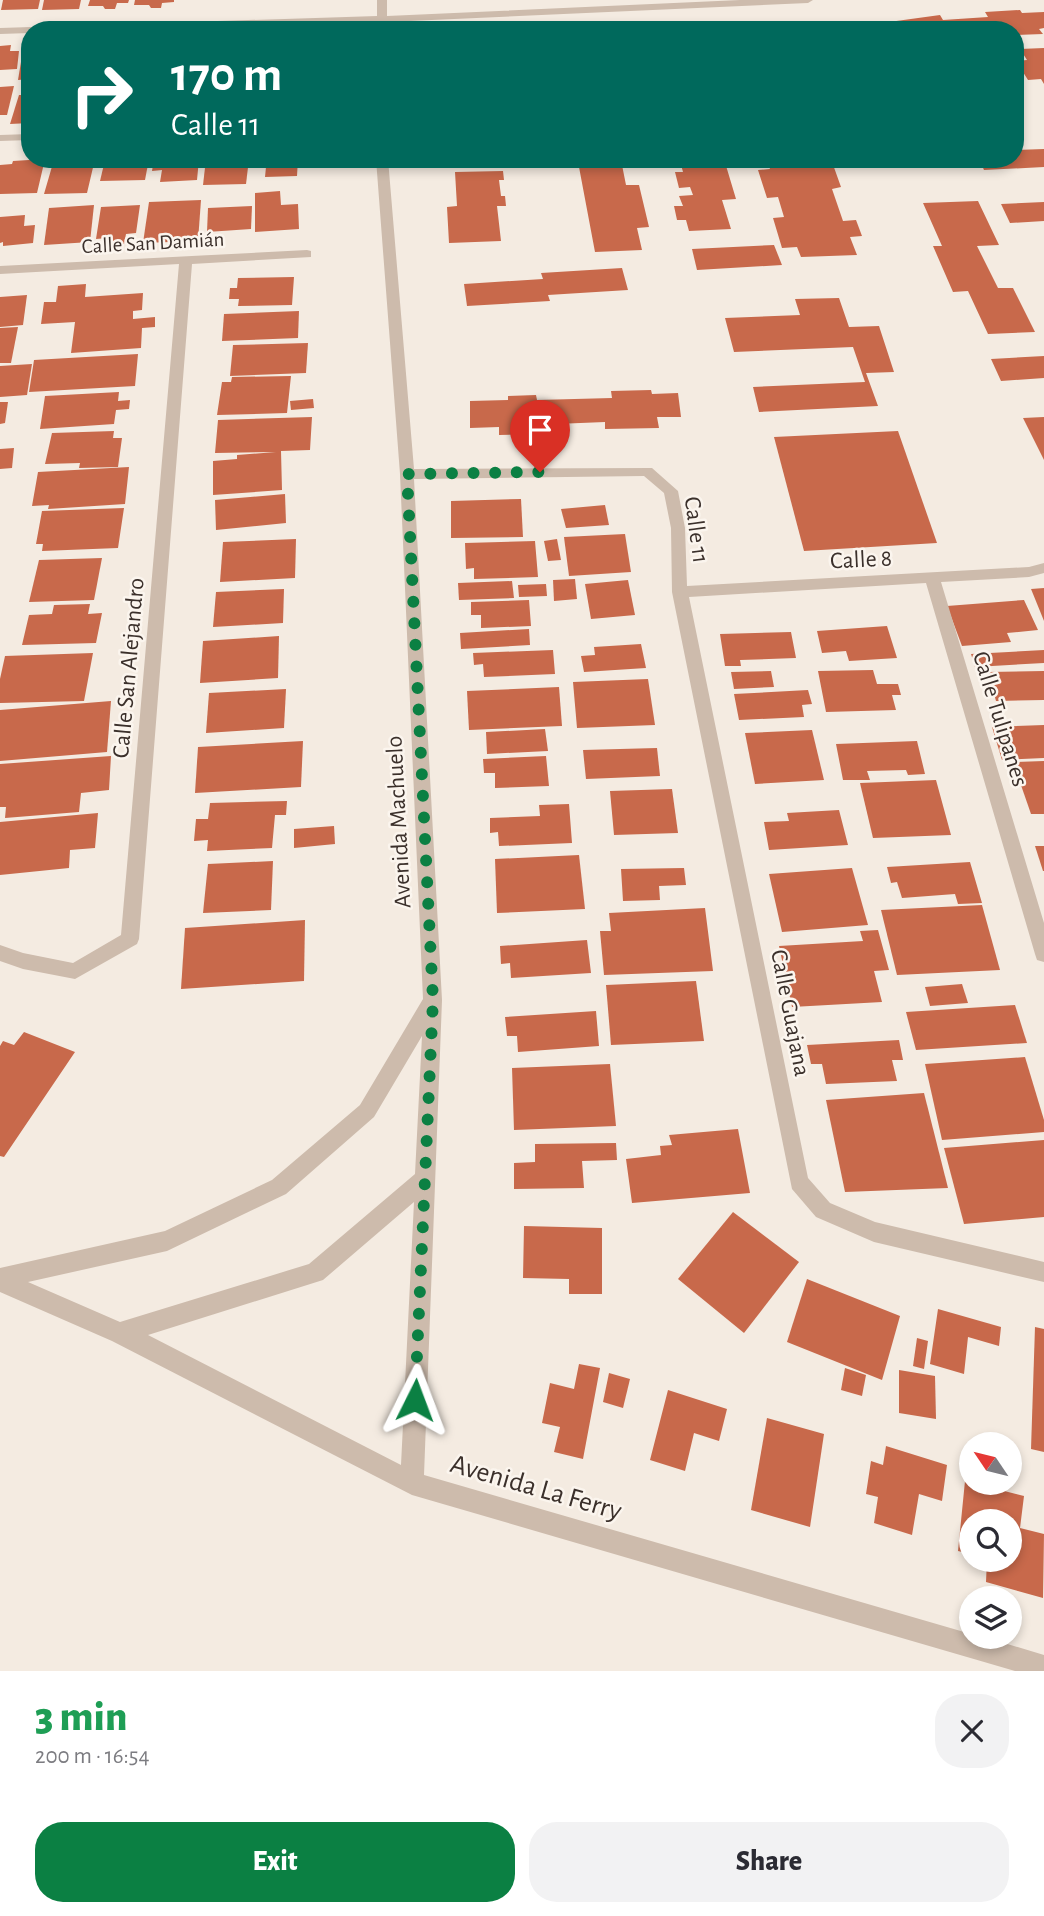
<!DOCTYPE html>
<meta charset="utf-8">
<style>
:root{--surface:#fff;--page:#f2f2f3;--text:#2b2b33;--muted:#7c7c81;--accent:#0b8043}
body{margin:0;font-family:"Alegreya Sans",sans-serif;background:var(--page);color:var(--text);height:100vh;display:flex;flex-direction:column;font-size:26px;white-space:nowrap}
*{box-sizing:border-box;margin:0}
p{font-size:23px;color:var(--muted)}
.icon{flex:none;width:38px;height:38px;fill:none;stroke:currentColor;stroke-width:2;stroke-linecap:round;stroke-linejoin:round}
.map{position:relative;height:1671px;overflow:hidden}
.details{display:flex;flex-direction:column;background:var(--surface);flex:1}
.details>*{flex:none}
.guide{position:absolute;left:21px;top:21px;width:1003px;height:147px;border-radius:28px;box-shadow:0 4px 10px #0003;background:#00695c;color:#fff;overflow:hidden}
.needle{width:46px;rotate:305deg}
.tools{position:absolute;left:959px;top:1432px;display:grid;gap:14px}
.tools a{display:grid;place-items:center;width:63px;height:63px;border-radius:50%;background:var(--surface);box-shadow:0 4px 10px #0003;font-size:35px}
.pin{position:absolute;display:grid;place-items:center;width:60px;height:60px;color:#fff;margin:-72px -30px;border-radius:50% 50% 50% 0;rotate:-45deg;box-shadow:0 0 7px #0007}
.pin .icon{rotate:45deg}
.me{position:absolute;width:77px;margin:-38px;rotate:3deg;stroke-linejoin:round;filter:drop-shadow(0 0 5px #0008)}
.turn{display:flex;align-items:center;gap:24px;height:147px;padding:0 35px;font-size:32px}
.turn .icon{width:91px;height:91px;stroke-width:2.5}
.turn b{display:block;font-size:49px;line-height:60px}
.round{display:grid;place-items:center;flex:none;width:74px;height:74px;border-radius:28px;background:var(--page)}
.overview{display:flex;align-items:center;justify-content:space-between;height:119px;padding:0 35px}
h1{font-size:42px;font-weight:800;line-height:52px;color:#1e9e55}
.primary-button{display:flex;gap:14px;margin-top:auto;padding:14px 35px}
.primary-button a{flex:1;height:80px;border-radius:28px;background:var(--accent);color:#fff;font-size:28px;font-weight:800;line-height:80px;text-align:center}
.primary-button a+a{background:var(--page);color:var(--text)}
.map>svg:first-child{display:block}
.building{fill:#c8694b}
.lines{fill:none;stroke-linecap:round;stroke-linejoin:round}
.minor{fill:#cdbbac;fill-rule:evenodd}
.route{stroke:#0b8043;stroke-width:12;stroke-dasharray:0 21.6}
.labels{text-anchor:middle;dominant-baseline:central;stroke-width:5;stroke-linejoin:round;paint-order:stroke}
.far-street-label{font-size:21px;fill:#3b302b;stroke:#fbf5ee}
.street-label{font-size:24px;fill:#3b302b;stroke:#fbf5ee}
.near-street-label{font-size:28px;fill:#3b302b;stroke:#fbf5ee}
</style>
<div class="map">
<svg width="1044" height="1671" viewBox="0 0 1044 1671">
<rect width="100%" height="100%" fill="#f4ebe1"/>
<g class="building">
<polygon points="3,0 40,0 38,9 1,10"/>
<polygon points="44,0 81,0 79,9 42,10"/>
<polygon points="90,0 129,0 128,3 117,3 115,9 105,9 103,6 88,6"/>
<polygon points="135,0 174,0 174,2 162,3 161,8 151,8 149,5 134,5"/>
<polygon points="1020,10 1022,13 1044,12 1044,28 1039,29 1043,34 1015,35 1015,30 894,30 889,22 940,15 943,20 988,17 985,12"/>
<polygon points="765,24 767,30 663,30 663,28"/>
<polygon points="11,45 10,51 19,51 17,69 0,70 0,46"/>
<polygon points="1044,48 1044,84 1041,79 1028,80 1016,61 1027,60 1020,49"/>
<polygon points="30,49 30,79 18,80 23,50"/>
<polygon points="14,86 7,115 0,115 0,87"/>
<polygon points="19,95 30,95 30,123 10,124"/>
<polygon points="1044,149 1044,167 984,170 979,159 1015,159 1015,150"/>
<polygon points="45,159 37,193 0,194 0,165 12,164 13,161"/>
<polygon points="66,159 95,159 87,193 44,194 53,163 65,163"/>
<polygon points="112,159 149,159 145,180 100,181 105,160"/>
<polygon points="154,159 199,159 197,180 160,182 162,170 152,171"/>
<polygon points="206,159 249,159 246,184 203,185"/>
<polygon points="255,159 298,159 297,176 265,177 266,167 254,168"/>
<polygon points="724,159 736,199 722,200 731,229 689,231 686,220 677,220 674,206 683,206 679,196 693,195 690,187 679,188 675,172 683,172 680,161"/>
<polygon points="766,159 831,159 841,187 832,189 843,221 856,220 862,236 850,237 857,255 801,257 797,247 782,248 773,218 784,217 778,197 767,198 758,170 770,169"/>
<polygon points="622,165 626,185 639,185 649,227 637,228 642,250 595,252 579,167"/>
<polygon points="503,171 504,180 499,180 501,196 505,196 506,206 497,206 501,241 449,243 447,207 457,206 455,172"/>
<polygon points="280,191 281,205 298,204 299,229 255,232 255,193"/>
<polygon points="201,200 198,241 143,243 149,202"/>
<polygon points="978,201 999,245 977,246 998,288 1013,288 1035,332 988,334 968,291 953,292 933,246 942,246 923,203"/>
<polygon points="1044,202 1044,221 1010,223 1001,204"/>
<polygon points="94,205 90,242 44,245 49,208"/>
<polygon points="140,205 136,233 126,234 124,244 107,245 108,238 96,239 101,207"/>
<polygon points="252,206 251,229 207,232 208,208"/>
<polygon points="25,215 24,226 35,225 33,243 3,246 3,242 0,243 0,217"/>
<polygon points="774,245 782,265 697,270 692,249"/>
<polygon points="622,268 628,290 548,295 550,301 467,306 464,284 543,279 541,273"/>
<polygon points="294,277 292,305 238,306 239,299 229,299 230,288 237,288 238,278"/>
<polygon points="86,284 85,297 143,293 142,310 133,311 133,319 155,317 155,327 142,328 141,348 71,353 75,322 41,324 44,302 56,302 58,286"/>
<polygon points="27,295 23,325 0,327 0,297"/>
<polygon points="839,298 849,327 879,326 894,372 866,373 878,406 759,412 753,387 865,382 853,347 734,352 725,318 800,315 795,299"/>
<polygon points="299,311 298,338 222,341 224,314"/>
<polygon points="18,327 11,363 0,363 0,328"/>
<polygon points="308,343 306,373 230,376 233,345"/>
<polygon points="138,354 135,386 29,392 34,360"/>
<polygon points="1044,356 1044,378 1001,381 991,359"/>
<polygon points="32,364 27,395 0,397 0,366"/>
<polygon points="291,376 287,413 217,415 222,382 231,382 232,377"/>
<polygon points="651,390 652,394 678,393 681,417 657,417 659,428 605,429 605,422 556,424 556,434 499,435 499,427 470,428 470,401 508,400 508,396 536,395 537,400 612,398 611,391"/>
<polygon points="119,392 118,401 130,400 129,409 116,410 114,424 40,429 45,396"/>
<polygon points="313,399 314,408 291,410 290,401"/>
<polygon points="0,402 8,402 5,423 0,424"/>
<polygon points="312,417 310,450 281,451 282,490 213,495 213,461 237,459 237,455 276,452 215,453 218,420"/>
<polygon points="1044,417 1044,460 1023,418"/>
<polygon points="114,431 113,438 122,438 118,467 79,468 80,463 45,464 52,433"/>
<polygon points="898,431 937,543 804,551 774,437"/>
<polygon points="14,448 12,468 0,469 0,449"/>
<polygon points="129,467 125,504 48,509 49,505 32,506 38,472"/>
<polygon points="285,494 286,523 216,530 215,500"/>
<polygon points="521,499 523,537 451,538 451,501"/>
<polygon points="605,505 609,525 566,528 561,509"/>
<polygon points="124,508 118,548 42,551 43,544 36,544 42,511"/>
<polygon points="625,534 631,572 569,576 564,537"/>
<polygon points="296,539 295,578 220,582 223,542"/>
<polygon points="557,539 561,560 548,561 544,541"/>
<polygon points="535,541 538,577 474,579 474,568 466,569 465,543"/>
<polygon points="102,558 94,600 29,602 39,560"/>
<polygon points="575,579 577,599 554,601 553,580"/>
<polygon points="628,580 635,615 591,619 585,584"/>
<polygon points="512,581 514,598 459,600 458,583"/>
<polygon points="546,584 547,596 519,597 518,585"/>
<polygon points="1044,588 1044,621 1031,589"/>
<polygon points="284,589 283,623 213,627 216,592"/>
<polygon points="529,600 531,626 481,628 481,615 471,615 471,602"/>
<polygon points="1024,600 1038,630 1007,633 1011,642 962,646 947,606"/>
<polygon points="90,604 88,614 102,613 96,643 22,645 29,615 52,614 54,605"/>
<polygon points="887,626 897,658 849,661 846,651 822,653 817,631"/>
<polygon points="529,629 530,645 461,649 460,633"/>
<polygon points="791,632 796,658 740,660 741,666 725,666 720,634"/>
<polygon points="279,636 278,678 200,683 203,641"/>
<polygon points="641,644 646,668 584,672 581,656 595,655 594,647"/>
<polygon points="553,650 555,674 484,677 483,664 474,665 473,653"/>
<polygon points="1044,650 1044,663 975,667 971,654"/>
<polygon points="93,653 84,701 0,703 0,679 5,656"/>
<polygon points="873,670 877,684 898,684 901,695 892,695 896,710 826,712 818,671"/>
<polygon points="771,671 774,687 734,689 731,672"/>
<polygon points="1044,671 1044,700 996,701 988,672"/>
<polygon points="648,679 655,725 577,728 573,682"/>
<polygon points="559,687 562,726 469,730 467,691"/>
<polygon points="286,689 284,728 206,733 209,693"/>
<polygon points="808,690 812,704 802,705 804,717 739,720 734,694"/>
<polygon points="111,701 107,752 0,761 0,710"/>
<polygon points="1044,725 1044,758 1002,760 992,727"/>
<polygon points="545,729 548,751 487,754 486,732"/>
<polygon points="812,730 824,780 755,784 745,733"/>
<polygon points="303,741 301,787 195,793 198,747"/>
<polygon points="917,741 925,774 908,775 906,770 867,771 870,780 843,780 836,744"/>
<polygon points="657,748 660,776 586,779 583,750"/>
<polygon points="111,756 109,790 81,793 79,812 5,818 6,807 0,807 0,764"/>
<polygon points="546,756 549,786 495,788 495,773 484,773 483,759"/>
<polygon points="1044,761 1044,814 1031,814 1013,762"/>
<polygon points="936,780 951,835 873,838 860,783"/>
<polygon points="672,789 678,833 614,835 610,791"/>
<polygon points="287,801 286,815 275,815 272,848 207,851 208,840 194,841 196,819 208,819 210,803"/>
<polygon points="569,804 572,843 499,846 498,832 490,833 490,818 540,816 539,805"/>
<polygon points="839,810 848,845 769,850 764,822 789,821 787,813"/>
<polygon points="98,813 95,848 70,850 69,868 0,875 0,822"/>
<polygon points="334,826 335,844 294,848 294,829"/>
<polygon points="1035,846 1044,846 1044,871 1043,871"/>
<polygon points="579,855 585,909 497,913 495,859"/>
<polygon points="273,861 271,910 203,913 208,864"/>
<polygon points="970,862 982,903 958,904 955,894 902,898 897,882 891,883 887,867"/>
<polygon points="684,868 686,885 659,886 660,900 623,901 621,869"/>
<polygon points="852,868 868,925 782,932 769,874"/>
<polygon points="982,905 1000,970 897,975 881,910"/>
<polygon points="705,908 713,971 604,975 600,931 611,931 609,913"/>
<polygon points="305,920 304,981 181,989 185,928"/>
<polygon points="878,930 889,970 874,971 882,1002 792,1007 779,946 863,941 860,931"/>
<polygon points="587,940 591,973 511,978 510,963 501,964 500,946"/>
<polygon points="696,981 704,1041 611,1045 606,985"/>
<polygon points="962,984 968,1003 930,1006 925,987"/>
<polygon points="1015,1005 1027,1043 916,1050 906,1012"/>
<polygon points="596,1011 599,1046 518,1052 517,1036 507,1036 505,1017"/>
<polygon points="24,1032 75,1052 4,1157 0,1156 0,1046 3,1041 14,1045"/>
<polygon points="899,1040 903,1060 892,1060 897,1081 826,1084 822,1064 811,1064 807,1045"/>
<polygon points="1025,1057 1044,1120 1044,1132 942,1140 925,1064"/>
<polygon points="610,1064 616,1126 514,1130 512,1068"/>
<polygon points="924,1093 948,1188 845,1192 826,1100"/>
<polygon points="738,1129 750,1193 632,1203 626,1159 661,1155 660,1146 672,1145 669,1135"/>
<polygon points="1044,1140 1044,1217 964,1224 944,1148"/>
<polygon points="616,1143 617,1160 582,1161 584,1188 514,1189 514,1163 535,1162 535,1144"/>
<polygon points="733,1212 799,1262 744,1333 678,1279"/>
<polygon points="524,1226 602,1228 602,1294 569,1294 569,1279 523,1278"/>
<polygon points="807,1279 900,1316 882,1380 787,1342"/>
<polygon points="938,1309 1001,1327 999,1346 968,1337 964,1374 930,1364"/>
<polygon points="1035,1327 1044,1329 1044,1452 1031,1449"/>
<polygon points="917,1338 928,1341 924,1369 913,1366"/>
<polygon points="579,1364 600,1368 583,1459 554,1452 560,1427 542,1423 550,1383 574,1389"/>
<polygon points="845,1368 866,1375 862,1396 841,1390"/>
<polygon points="899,1370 935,1376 936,1419 899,1413"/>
<polygon points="609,1373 630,1379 623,1408 603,1402"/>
<polygon points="668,1390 727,1409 719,1441 694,1433 685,1471 650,1460"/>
<polygon points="767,1418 824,1434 810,1527 751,1510"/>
<polygon points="886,1446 947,1465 942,1501 919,1494 912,1535 874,1523 878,1497 866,1494 871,1461 883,1465"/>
<polygon points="965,1481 1024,1496 1020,1528 1044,1534 1043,1598 986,1582 987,1559 1010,1559 1010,1521 971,1521 971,1554 958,1551"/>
</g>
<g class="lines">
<g class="minor">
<polygon points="377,0 387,0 387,16 740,0 813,0 808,3 387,22 387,30 377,30 377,22 139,30 30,30 30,33 0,34 0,28 377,16"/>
<polygon points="30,134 30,140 0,141 0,135"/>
<path d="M 376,159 L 388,159 L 414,469 L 652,468 L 678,491 L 685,528 L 687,586 L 1029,567 L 1044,563 L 1044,573 L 1029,577 L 941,582 L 1044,923 L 1044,962 L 1037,960 L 1035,954 L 926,583 L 689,597 L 808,1178 L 830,1203 L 875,1222 L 1044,1262 L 1044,1282 L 874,1242 L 816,1217 L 792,1189 L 672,592 L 671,528 L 664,493 L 644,476 L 414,479 L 442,1000 L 424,1475 L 971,1634 L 971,1636 L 981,1636 L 1044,1655 L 1044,1671 L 1015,1671 L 412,1495 L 112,1341 L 0,1292 L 0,1268 L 165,1231 L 272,1180 L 360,1105 L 423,999 L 400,474 ZM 422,1036 L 415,1174 L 309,1264 L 120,1322 L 28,1282 L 167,1251 L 286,1194 L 374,1117 ZM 414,1202 L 401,1465 L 148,1335 L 323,1280 Z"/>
<polygon points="307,250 311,251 311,257 192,264 139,939 137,944 75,979 23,969 0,961 0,945 23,953 73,963 121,935 179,264 0,274 0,266"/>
</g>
</g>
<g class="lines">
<polyline class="route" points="415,1400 433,1000 407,474 540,472"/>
</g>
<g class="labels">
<g class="far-street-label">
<text transform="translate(153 243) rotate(-3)">Calle San Damián</text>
</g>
<g class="street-label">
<text transform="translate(696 530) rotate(82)">Calle 11</text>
<text transform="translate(861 560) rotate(-3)">Calle 8</text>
<text transform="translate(129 668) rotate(-85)">Calle San Alejandro</text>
<text transform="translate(1000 719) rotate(73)">Calle Tulipanes</text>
<text transform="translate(399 822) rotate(-93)">Avenida Machuelo</text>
<text transform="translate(790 1013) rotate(79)">Calle Guajana</text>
</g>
<g class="near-street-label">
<text transform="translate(536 1488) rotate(16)">Avenida La Ferry</text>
</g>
</g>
</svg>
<div class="tools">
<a><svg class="needle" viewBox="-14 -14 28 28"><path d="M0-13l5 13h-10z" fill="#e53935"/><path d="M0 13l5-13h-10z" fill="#7c7c81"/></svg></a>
<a><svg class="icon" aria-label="search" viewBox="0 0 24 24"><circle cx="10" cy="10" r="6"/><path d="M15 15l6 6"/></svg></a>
<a><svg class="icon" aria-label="layers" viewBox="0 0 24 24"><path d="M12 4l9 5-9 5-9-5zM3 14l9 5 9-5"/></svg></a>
</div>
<div class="pin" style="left:540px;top:472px;background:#d93025"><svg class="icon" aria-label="arrive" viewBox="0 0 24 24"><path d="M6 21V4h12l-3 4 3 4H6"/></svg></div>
<svg class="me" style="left:415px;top:1400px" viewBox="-20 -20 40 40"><path d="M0-17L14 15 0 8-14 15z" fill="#0b8043" stroke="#fff" stroke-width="4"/></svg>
<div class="guide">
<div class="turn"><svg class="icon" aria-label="right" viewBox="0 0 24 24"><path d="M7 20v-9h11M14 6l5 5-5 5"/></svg><div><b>170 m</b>Calle 11</div></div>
</div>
</div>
<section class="details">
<div class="overview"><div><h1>3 min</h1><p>200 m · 16:54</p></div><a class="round"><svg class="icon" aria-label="close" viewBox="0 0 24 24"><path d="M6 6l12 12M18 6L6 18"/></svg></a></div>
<div class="primary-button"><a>Exit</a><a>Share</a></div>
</section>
